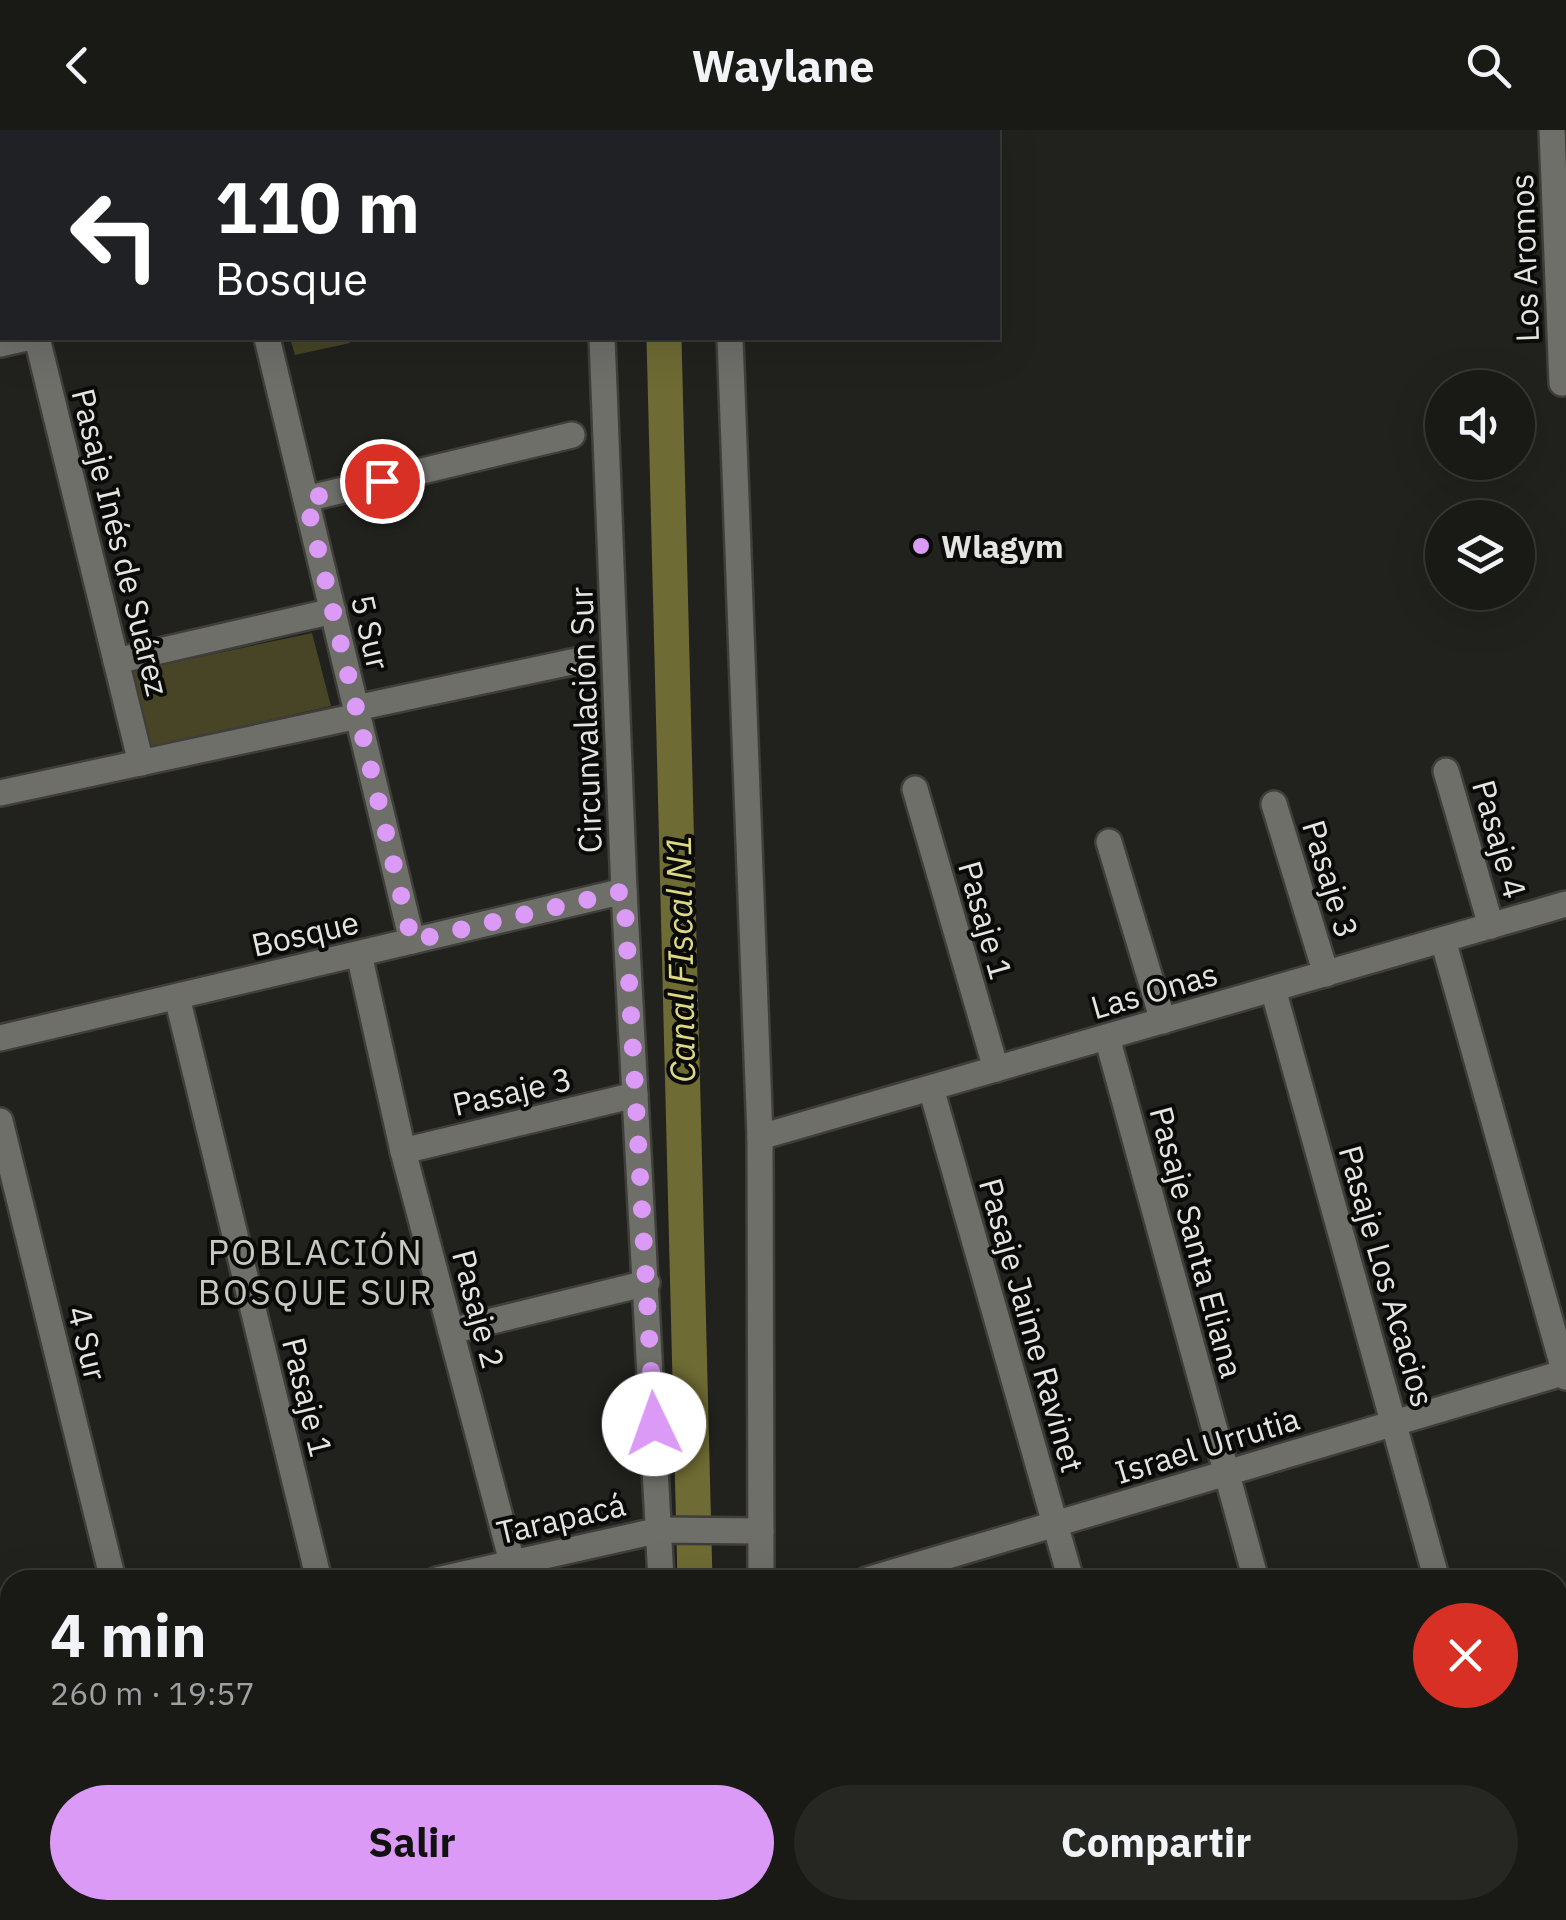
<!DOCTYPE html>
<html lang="es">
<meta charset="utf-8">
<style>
:root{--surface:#191916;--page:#262623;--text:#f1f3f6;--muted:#9fa0a1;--line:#373835;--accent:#da9af6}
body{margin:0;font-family:"IBM Plex Sans",sans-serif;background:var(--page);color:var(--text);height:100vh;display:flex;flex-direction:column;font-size:38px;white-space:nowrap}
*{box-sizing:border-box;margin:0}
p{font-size:32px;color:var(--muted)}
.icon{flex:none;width:55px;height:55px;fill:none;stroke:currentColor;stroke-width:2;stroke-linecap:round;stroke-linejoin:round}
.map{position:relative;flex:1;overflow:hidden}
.details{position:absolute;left:0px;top:1440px;width:1568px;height:350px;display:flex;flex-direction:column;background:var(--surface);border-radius:30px 30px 0 0;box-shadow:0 10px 40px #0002,0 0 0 2px var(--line)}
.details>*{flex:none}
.guide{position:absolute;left:0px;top:0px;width:1000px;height:210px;box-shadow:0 10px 40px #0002,0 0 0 2px var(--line);background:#202124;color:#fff;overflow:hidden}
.controls{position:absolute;left:1425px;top:240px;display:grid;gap:20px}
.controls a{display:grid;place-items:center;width:110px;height:110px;border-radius:50%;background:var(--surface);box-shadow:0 10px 40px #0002,0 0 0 2px var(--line);font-size:50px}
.pin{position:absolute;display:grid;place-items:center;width:85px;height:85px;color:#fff;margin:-42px;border:5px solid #fff;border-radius:50%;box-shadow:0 2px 10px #0007}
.me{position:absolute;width:110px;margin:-55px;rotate:357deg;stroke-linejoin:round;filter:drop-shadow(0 0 8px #0008)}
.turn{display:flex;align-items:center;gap:35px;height:210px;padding:0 50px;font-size:45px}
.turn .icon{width:130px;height:130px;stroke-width:2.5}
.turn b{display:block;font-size:70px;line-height:85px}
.round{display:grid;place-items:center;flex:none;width:105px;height:105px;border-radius:52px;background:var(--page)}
.headline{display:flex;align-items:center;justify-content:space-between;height:170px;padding:0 50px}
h1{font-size:60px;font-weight:800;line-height:75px}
.primary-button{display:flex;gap:20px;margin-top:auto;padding:20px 50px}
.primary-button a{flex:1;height:115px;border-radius:60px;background:var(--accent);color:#111;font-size:40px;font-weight:800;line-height:115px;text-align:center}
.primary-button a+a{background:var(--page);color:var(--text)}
header{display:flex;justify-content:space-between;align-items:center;height:130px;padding:0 50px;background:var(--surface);font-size:45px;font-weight:800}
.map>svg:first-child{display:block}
.park{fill:#474526}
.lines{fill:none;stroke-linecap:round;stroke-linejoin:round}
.canal{stroke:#6e6b34;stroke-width:35}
.street-casing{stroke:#3f3e3b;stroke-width:30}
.street{stroke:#6f6f6a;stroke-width:25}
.route{stroke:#da9af6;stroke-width:18;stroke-dasharray:0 32.4}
.poi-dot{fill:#da9af6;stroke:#0a0a09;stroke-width:4}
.labels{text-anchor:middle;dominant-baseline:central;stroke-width:8;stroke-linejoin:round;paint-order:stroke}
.street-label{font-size:32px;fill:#e4e4e1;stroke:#0a0a09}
.poi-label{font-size:32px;font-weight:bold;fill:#e4e4e1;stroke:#0a0a09;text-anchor:start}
.water-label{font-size:35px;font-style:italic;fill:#ddd884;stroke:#0a0a09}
.neighbourhood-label{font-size:35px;letter-spacing:2.5px;fill:#c8c8c2;stroke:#0a0a09}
</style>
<header><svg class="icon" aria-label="back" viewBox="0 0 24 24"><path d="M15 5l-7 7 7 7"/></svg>Waylane<svg class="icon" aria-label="search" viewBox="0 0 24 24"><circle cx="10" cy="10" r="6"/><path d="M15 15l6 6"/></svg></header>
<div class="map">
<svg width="1566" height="1790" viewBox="0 0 1566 1790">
<rect width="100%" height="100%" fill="#21211d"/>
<g class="park">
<polygon points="290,208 349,208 350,213 295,225"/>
<polygon points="312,503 331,576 151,617 133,541"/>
</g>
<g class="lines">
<g class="canal">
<polyline points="660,0 660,2"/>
<polyline points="664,208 695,1450"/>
<polyline points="703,1780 704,1790"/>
</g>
<g class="street-casing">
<g id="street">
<polyline points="197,0 198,2"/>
<polyline points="722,0 722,2"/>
<polyline points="1552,0 1562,253"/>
<polyline points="0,55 2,65"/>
<polyline points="37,208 141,633"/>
<polyline points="267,208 412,811"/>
<polyline points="602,208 624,761 661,1450"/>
<polyline points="730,208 760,1007 761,1450"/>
<polyline points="0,214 27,208"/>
<polyline points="306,369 572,305"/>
<polyline points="116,531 333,481"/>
<polyline points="356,578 581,530"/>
<polyline points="1446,641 1491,796"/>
<polyline points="915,659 996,939"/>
<polyline points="0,663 358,586"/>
<polyline points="1274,674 1326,844"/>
<polyline points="1109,712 1163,891"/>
<polyline points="1443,810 1566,1247"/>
<polyline points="359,824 403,1021 512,1432"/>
<polyline points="1273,859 1437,1450"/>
<polyline points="177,867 319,1450"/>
<polyline points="1107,907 1256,1450"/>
<polyline points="0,908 624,761"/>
<polyline points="931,958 1071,1450"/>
<polyline points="0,991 113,1450"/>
<polyline points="760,1007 1566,774"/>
<polyline points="403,1021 635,965"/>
<polyline points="451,1201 647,1153"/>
<polyline points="437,1450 660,1400 761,1401"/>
<polyline points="867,1450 1566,1242"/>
<polyline points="0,1560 10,1557"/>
<polyline points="174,1780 176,1790"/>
<polyline points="668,1780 668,1790"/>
<polyline points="762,1780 762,1790"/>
<polyline points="976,1780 980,1790"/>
<polyline points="1165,1780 1168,1790"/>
</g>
</g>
<use href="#street" class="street"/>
</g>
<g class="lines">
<polyline class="route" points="382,351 306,369 412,811 624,761 654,1294"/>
</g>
<circle class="poi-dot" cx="921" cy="416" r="10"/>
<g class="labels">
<g class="street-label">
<text transform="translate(1524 128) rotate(-92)">Los Aromos</text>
<text transform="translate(121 412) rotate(76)">Pasaje Inés de Suárez</text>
<text transform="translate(371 502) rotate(77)">5 Sur</text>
<text transform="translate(585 590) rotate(-92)">Circunvalación Sur</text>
<text transform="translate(1500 709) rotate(74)">Pasaje 4</text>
<text transform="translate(1331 749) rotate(73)">Pasaje 3</text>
<text transform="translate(986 790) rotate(74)">Pasaje 1</text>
<text transform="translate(305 803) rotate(-13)">Bosque</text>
<text transform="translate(1154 860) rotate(-16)">Las Onas</text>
<text transform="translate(512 961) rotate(-13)">Pasaje 3</text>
<text transform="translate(1197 1112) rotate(75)">Pasaje Santa Eliana</text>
<text transform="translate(1387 1146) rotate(74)">Pasaje Los Acacios</text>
<text transform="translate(479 1179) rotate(75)">Pasaje 2</text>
<text transform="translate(1032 1195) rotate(74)">Pasaje Jaime Ravinet</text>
<text transform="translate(88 1213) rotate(76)">4 Sur</text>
<text transform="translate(308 1267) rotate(76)">Pasaje 1</text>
<text transform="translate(1207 1315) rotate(-17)">Israel Urrutia</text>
<text transform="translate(561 1388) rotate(-13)">Tarapacá</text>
</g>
<g class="poi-label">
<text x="941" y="416">Wlagym</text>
</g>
<g class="water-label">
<text transform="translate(680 829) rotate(-91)">Canal FIscal N1</text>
</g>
<g class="neighbourhood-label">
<text x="316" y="1122">POBLACIÓN<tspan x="316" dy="40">BOSQUE SUR</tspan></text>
</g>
</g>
</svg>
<div class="controls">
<a><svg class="icon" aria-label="sound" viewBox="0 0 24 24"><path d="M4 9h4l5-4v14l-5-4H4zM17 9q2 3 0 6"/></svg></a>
<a><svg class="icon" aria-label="layers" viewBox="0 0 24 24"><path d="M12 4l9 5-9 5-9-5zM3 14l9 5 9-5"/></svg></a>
</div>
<div class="pin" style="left:382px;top:351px;background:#d93025"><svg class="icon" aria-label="arrive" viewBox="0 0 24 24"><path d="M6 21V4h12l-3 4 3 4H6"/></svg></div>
<svg class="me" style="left:654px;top:1294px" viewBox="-20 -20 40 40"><circle r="19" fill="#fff"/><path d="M0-13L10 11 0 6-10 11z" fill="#da9af6"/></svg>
<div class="guide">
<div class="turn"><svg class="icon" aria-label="left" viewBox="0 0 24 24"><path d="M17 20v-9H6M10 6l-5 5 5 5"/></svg><div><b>110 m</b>Bosque</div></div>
</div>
<section class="details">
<div class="headline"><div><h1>4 min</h1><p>260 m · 19:57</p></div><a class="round" style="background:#d93025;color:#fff"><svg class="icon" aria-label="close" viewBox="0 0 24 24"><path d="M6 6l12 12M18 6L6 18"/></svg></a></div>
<div class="primary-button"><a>Salir</a><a>Compartir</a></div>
</section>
</div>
